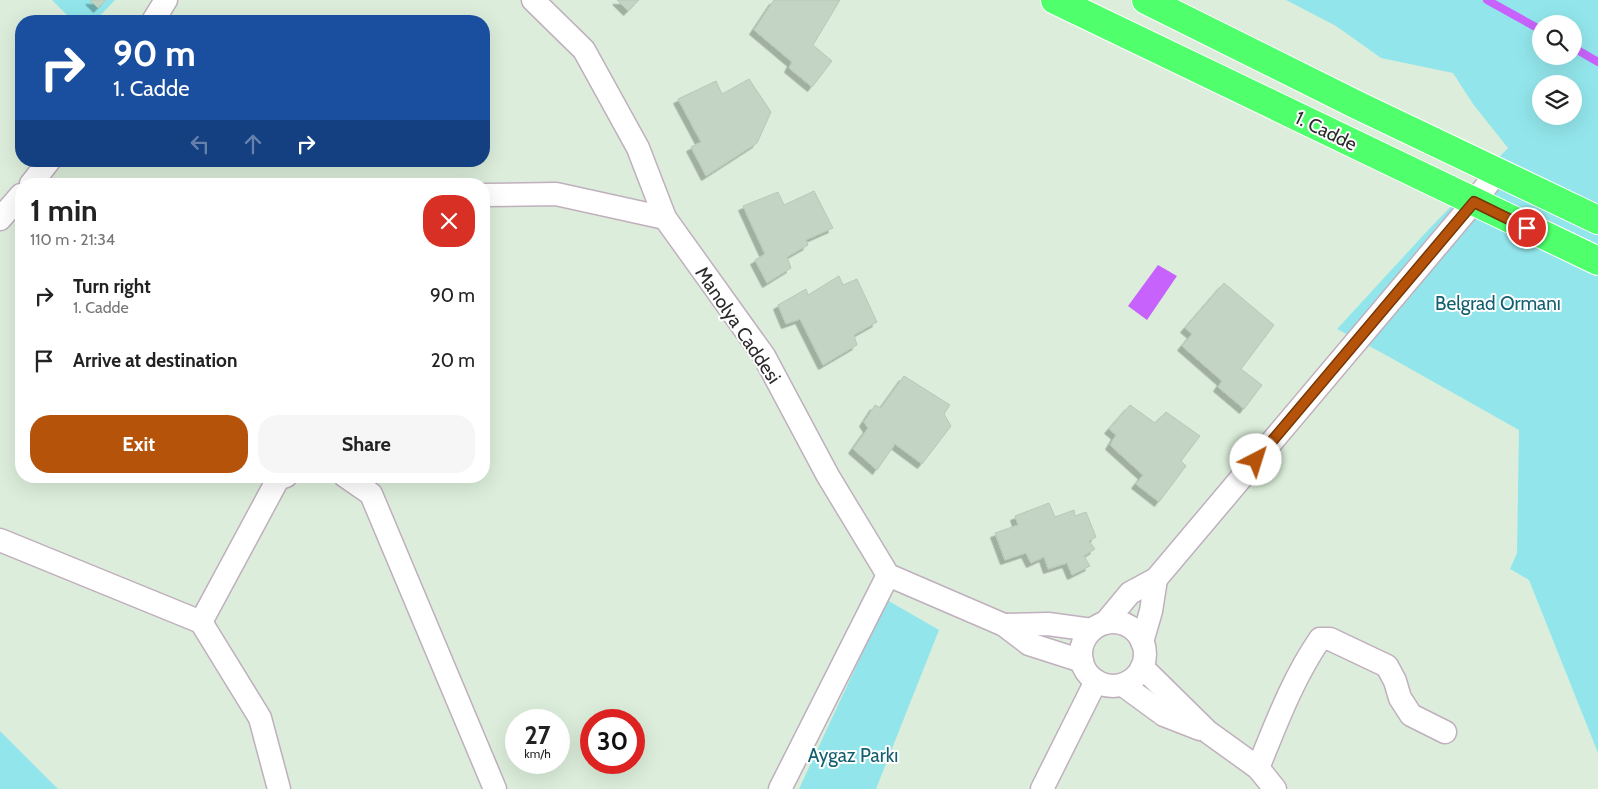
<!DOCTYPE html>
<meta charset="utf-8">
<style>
:root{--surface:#fff;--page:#f6f6f6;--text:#222;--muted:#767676;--accent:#b45309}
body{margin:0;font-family:Cabin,sans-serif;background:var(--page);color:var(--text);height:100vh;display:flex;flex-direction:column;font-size:19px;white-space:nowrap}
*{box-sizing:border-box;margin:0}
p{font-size:16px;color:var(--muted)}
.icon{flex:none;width:28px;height:28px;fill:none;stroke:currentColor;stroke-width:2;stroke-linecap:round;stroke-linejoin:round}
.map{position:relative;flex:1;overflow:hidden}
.sheet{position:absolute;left:15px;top:178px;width:475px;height:305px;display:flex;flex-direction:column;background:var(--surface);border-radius:20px;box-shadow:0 5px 20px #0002}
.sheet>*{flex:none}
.hud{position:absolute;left:15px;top:15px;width:475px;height:152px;border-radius:20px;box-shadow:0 5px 20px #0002;background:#1a4fa0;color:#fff;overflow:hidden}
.controls{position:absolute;left:1532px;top:15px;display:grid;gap:10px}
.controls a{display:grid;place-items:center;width:50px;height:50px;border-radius:50%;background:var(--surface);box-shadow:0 5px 20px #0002;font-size:25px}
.speed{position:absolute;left:505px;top:709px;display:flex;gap:10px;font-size:25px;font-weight:700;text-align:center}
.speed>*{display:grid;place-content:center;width:65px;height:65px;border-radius:50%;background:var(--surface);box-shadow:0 5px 20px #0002;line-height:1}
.speed small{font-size:12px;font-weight:400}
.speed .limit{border:8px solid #d22;background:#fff;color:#111}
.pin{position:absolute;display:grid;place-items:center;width:42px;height:42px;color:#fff;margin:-21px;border:2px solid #fff;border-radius:50%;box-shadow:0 1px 5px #0007}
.me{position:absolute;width:55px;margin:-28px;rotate:40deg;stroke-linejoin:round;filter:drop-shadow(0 0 4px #0008)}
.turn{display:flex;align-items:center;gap:18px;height:105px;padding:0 15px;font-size:22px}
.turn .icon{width:65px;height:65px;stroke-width:2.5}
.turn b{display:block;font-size:35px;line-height:42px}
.lanes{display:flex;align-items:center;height:48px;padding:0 15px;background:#0003;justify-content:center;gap:25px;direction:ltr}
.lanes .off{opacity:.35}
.round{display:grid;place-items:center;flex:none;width:52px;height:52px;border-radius:20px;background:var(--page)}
.headline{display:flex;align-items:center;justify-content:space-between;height:85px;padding:0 15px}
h1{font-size:30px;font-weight:700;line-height:38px}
.cta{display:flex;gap:10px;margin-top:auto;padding:10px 15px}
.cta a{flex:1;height:58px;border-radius:20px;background:var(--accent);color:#fff;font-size:20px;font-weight:700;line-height:58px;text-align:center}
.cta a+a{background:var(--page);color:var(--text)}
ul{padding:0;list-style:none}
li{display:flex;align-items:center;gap:15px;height:65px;padding:0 15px}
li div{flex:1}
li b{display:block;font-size:19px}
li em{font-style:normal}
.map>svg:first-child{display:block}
.green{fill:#92e6eb;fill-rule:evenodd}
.water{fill:#c763fc}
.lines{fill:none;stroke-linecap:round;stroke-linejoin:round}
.stream{stroke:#c763fc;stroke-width:8}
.building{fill:#c4d4c4;stroke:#b4cab5;filter:url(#shadow)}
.street-casing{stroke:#c0afbd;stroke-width:25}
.primary-casing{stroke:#fff;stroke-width:30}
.street{stroke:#fff;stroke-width:22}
.primary{stroke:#4fff6b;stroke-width:28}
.route-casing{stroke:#753606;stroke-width:12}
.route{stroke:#b45309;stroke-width:9}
.labels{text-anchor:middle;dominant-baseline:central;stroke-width:4;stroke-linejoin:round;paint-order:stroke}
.street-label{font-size:19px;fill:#2b2b2b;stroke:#fff}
.park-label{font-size:19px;fill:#125f70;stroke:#fff}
</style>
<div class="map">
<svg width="1598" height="789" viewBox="0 0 1598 789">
<defs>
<filter id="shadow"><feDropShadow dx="-4.5" dy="4.5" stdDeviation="0" flood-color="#0004"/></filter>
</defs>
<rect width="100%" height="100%" fill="#dceedb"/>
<g class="green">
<polygon points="52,0 115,0 95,21 73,21"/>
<path d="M 1286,0 L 1598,0 L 1598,753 L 1529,580 L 1510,569 L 1517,553 L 1519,430 L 1384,354 L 1337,329 L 1429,229 L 1508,148 L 1473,104 L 1453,73 L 1381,58 L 1336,26 ZM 1541,24 L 1574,24 L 1574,56 L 1541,56 ZM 1541,84 L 1574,84 L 1574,116 L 1541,116 Z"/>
<polygon points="887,600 939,630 876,789 799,789"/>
<polygon points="0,731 58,789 0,789"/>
</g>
<polygon class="water" points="1158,265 1177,276 1147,320 1128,306"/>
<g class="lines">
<g class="stream">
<polyline points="1487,0 1541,30"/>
<polyline points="1574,48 1598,62"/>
</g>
</g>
<g class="building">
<polygon points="90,0 106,0 98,8"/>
<polygon points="617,0 639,0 628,11"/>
<polygon points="774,0 840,0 813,45 832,61 812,87 789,68 792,62 754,30"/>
<polygon points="749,79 771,112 757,143 706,176 691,147 701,142 678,99 716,81 722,94"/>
<polygon points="814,191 833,228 806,240 808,245 787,257 791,268 767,283 755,260 765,254 743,206 778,192 784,205"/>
<polygon points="839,276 843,285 857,279 877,322 854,335 857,345 823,365 800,319 786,324 778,305 806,289 808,295"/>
<polygon points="1224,283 1274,325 1241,369 1262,385 1244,409 1218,387 1222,381 1182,346 1192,334 1185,328"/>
<polygon points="904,376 950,405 944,414 951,426 922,464 895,444 877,470 853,449 868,428 864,422 875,405 881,408"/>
<polygon points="1130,405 1155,423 1166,412 1200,436 1181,461 1186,466 1159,502 1136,484 1143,475 1110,445 1116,435 1109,429"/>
<polygon points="1049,503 1055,517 1074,510 1075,516 1086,512 1096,537 1089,541 1095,549 1084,556 1090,566 1072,575 1067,563 1048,569 1044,557 1031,563 1026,553 1005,560 995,533 1018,525 1015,516"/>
</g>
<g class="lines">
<g class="street-casing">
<g id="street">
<polyline points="533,0 584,50 638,148 665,218 764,356 828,476 888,575 1004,625 1029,644 1082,661"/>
<polyline points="153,21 166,0"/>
<polyline points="31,184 49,161"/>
<polyline points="484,195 556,194 665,218"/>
<polyline points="0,219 21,195"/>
<polyline points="345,476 371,494 495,789"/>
<polyline points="0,540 201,622 260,718 279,789"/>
<polyline points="201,622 278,479 286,476"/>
<circle cx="1113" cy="654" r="32"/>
<polyline points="1105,623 1130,593 1156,579 1474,202 1497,172"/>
<polyline points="1004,625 1048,624 1092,630"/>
<polyline points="1142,642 1151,611 1156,579"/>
<polyline points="1142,667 1208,732 1258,768 1275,789"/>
<polyline points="1123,685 1164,715 1200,729"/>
<path d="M 1258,768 C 1276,724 1293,678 1320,639 L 1330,639 L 1387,666 L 1395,681 L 1400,698 L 1411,715 L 1445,732"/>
<polyline points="780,789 888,575"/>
<polyline points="1042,789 1096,681"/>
</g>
</g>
<g class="primary-casing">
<g id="primary">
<polyline points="1055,0 1598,261"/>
<polyline points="1146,0 1357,105 1598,220"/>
</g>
</g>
<use href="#street" class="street"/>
<use href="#primary" class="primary"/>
</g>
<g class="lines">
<g class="route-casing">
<polyline id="route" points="1256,460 1474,202 1527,228"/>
</g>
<use href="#route" class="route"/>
</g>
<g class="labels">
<g class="street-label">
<text transform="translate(1326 131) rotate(26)">1. Cadde</text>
<text transform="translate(738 325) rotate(56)">Manolya Caddesi</text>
</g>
<g class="park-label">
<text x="1498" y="303">Belgrad Ormanı</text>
<text x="853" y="755">Aygaz Parkı</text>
</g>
</g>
</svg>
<div class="controls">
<a><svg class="icon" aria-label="search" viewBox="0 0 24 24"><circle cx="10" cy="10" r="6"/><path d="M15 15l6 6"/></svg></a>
<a><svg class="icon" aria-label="layers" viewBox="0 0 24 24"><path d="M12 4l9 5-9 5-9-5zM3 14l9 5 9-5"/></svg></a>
</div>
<div class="speed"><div>27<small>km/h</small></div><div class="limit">30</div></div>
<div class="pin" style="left:1527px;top:228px;background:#d93025"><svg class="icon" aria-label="arrive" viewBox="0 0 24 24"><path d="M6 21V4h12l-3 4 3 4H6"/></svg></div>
<svg class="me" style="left:1256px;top:460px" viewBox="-20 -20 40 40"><circle r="19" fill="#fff"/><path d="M0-13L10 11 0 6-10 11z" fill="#b45309"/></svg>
<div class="hud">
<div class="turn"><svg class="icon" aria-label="right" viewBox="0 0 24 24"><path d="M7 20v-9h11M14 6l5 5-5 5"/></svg><div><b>90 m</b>1. Cadde</div></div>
<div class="lanes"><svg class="icon off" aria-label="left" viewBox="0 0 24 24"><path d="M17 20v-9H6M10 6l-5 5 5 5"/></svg><svg class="icon off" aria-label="ahead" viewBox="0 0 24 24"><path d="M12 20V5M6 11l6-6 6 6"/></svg><svg class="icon" aria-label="right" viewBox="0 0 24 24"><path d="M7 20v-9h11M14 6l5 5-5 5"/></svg></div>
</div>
<section class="sheet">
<div class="headline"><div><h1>1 min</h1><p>110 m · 21:34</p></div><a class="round" style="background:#d93025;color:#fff"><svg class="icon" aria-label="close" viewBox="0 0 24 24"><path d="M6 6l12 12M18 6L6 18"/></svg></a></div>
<ul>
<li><svg class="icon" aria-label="right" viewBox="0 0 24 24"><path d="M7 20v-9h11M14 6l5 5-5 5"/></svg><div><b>Turn right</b><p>1. Cadde</p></div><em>90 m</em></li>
<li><svg class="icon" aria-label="arrive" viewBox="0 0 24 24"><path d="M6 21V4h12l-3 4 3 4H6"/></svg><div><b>Arrive at destination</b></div><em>20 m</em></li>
</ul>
<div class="cta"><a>Exit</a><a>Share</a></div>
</section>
</div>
